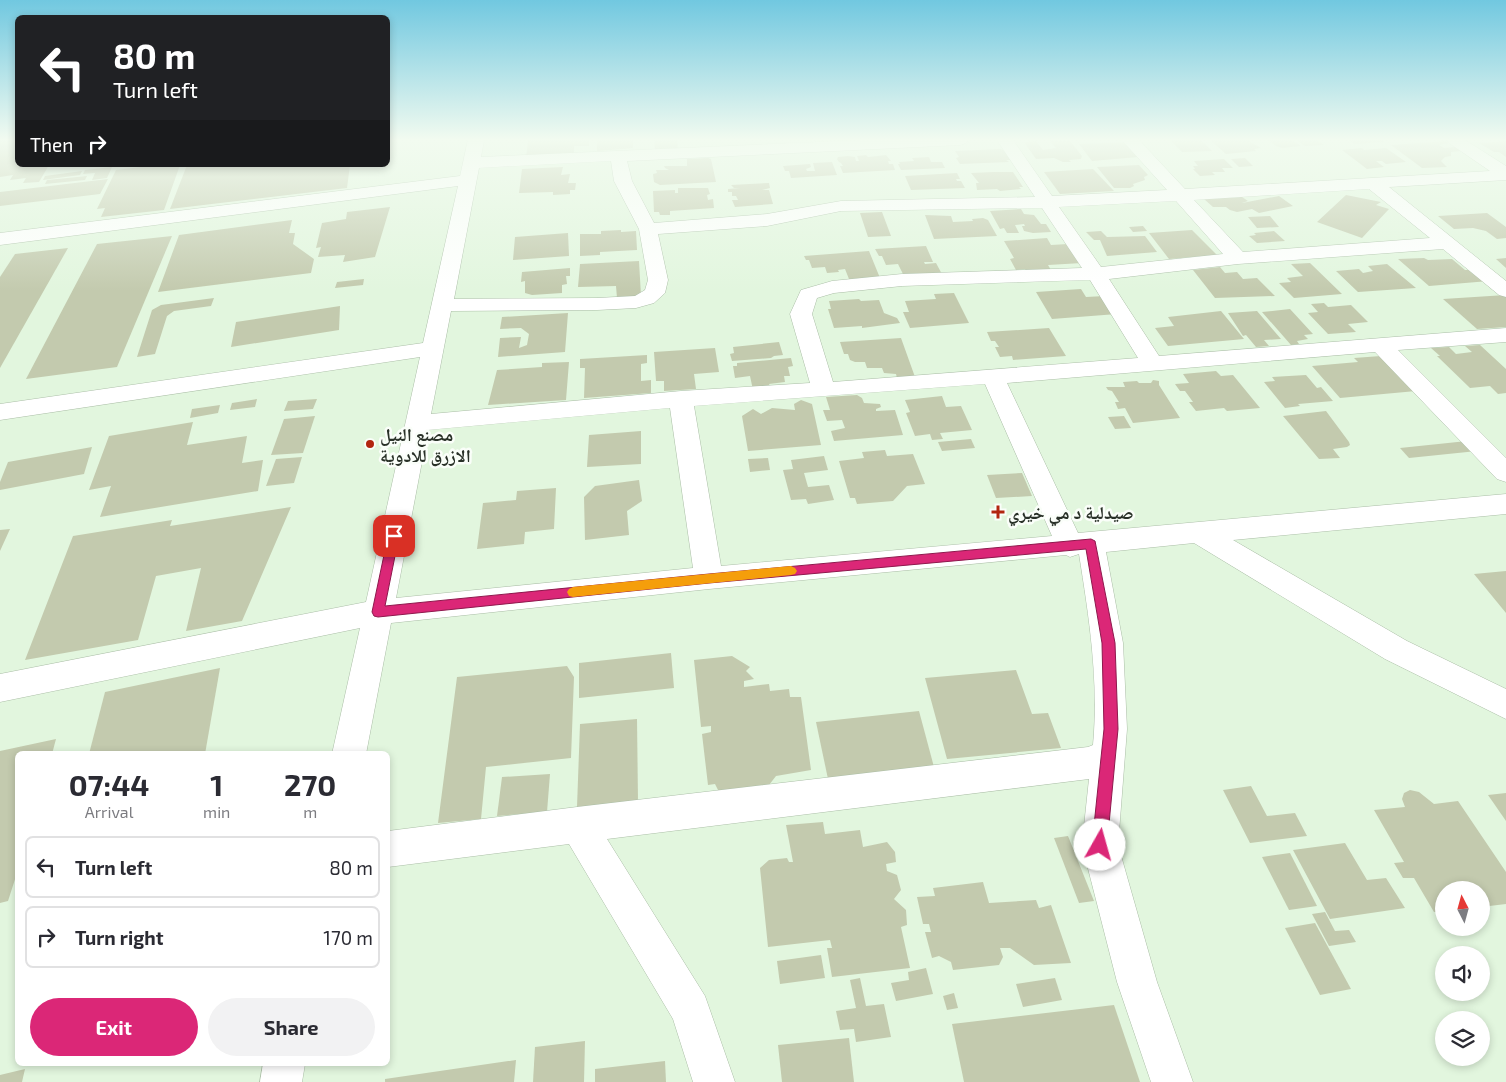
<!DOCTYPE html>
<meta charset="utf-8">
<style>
:root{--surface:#fff;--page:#f2f2f3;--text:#2b2b33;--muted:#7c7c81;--line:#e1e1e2;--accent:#db2777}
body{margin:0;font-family:"Exo 2","Noto Naskh Arabic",sans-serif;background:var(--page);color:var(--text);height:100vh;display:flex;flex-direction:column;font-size:19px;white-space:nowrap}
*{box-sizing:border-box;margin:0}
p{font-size:16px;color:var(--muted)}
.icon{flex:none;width:28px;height:28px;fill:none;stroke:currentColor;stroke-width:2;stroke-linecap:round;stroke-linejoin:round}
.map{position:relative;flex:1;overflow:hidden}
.details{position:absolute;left:15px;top:751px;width:375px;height:315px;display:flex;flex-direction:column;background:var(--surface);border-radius:8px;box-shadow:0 2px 8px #0003}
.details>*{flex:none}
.top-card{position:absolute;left:15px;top:15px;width:375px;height:152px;border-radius:8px;box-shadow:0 2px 8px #0003;background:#202124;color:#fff;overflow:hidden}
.needle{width:32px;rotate:354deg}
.buttons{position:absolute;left:1435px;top:881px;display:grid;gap:10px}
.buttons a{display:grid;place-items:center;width:55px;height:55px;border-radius:50%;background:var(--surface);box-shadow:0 2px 8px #0003;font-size:25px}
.pin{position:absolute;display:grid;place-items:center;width:42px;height:42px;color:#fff;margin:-21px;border-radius:10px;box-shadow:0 2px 8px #0006}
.me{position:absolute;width:55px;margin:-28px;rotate:7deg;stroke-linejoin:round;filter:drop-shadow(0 0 4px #0008)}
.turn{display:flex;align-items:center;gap:18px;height:105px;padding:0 15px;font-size:22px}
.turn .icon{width:65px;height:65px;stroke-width:2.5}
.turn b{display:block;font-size:35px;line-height:42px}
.then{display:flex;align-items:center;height:48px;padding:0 15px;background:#0003;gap:10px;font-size:19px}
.eta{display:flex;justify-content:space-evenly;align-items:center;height:85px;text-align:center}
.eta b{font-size:30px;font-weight:700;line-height:35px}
.action{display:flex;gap:10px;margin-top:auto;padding:10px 15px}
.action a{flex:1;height:58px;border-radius:30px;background:var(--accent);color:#fff;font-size:20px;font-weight:700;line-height:58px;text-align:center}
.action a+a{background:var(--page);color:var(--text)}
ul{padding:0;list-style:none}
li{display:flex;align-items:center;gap:15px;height:62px;margin:0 10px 8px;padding:0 5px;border:2px solid var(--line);border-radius:8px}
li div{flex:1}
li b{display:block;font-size:19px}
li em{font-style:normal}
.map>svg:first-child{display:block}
.building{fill:#c3caae}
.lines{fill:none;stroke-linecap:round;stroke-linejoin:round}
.minor-casing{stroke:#abbea7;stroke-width:1}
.minor{fill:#fff;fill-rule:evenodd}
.route{fill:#db2777;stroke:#8e194d}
.slow{fill:#f59e0b}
.poi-dot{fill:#b22510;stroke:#fafef9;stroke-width:2}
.labels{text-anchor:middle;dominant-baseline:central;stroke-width:5;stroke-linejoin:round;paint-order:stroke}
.poi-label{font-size:18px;font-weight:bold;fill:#293128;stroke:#fafef9;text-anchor:start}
</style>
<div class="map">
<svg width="1506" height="1082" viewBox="0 0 1506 1082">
<rect width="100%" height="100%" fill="#e2f6de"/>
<g class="building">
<polygon points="0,140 18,140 18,165 49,165 39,182 23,183 26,178 10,180 13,175 0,177"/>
<polygon points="528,140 589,140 589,146 574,146 574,155 526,158"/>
<polygon points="597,140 633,140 633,148 597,151"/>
<polygon points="654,140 677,140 678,149 655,150"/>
<polygon points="1049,140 1070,141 1082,156 1081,159 1069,160 1071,162 1063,162 1054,158 1036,159 1024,142 1036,141 1043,150 1056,148"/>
<polygon points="1170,140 1201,140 1212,151 1182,152"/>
<polygon points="1210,140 1247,140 1261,148 1254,149 1256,151 1226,154"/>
<polygon points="1268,140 1292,140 1301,146 1282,148 1276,146"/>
<polygon points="1296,140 1317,140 1324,145 1305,146"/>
<polygon points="1349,140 1381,140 1384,142 1354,144"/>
<polygon points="1445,141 1449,143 1439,145 1444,148 1455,147 1461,151 1451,152 1451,156 1445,157 1441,161 1447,167 1422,168 1391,145"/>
<polygon points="1506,141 1506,157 1499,152 1494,152 1479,143"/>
<polygon points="1126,142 1138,157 1092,161 1079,144"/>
<polygon points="1362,148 1364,150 1386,148 1406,162 1386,164 1382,161 1376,161 1384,167 1367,169 1342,150"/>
<polygon points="1000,149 1004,150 1011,160 1006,160 1009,162 960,164 956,158 959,157 955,151"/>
<polygon points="866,155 868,157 886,155 891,161 888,161 889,164 893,164 895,170 843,173 840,166 843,166 841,163 839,162 837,159 838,157 848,156 855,157 856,161 859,161 857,156"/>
<polygon points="929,157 931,162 942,162 945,168 901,170 898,164 900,164 899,162 914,161 912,158"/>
<polygon points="708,158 711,159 716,182 660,185 654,182 653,174 657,173 656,170 669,170 665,168 664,166 687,166 687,159"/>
<polygon points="1245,158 1253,166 1239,167 1231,159"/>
<polygon points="1224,159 1233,168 1222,168 1225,172 1212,172 1215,175 1200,176 1193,169 1195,169 1193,166 1198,166 1194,161"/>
<polygon points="832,162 837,175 791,178 789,171 785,171 783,166 810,164 811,167 806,169 807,171 815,171 813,163"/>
<polygon points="157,165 180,165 164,210 101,217 105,208 97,209 116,170"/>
<polygon points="187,165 350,165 347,188 170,209"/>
<polygon points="1139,165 1148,175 1144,177 1145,180 1133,184 1134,186 1130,188 1114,188 1097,167"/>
<polygon points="112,167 107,178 92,180 95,173 83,174 85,170"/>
<polygon points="563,167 561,175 570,174 568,183 576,183 575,190 570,190 570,194 553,195 553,192 519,193 522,169"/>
<polygon points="1093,169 1114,191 1060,194 1044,172"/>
<polygon points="82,171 80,175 43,180 45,176"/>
<polygon points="993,172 1013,172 1023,187 1019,187 1021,189 1000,191 997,189 977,190 976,183 979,183 971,173"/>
<polygon points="957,173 960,179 956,179 957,181 961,181 965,188 911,190 905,176"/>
<polygon points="87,176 85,180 45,184 47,180"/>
<polygon points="108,179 100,194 0,206 0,192"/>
<polygon points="769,183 770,188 762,190 769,190 773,204 735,207 732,200 738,200 736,196 732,196 732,192 728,192 728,189 740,188 734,188 731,185"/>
<polygon points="678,188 708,188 710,194 707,195 708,200 713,199 714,208 670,211 670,215 660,215 659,212 654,212 653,191 675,190 675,193 678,193"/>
<polygon points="1346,195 1381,202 1376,205 1389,209 1362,238 1317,222"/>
<polygon points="1279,196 1293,206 1259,213 1252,209 1237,212 1230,210 1226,207 1213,207 1204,199 1242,197 1248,201 1242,203"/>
<polygon points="390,207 375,257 343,262 345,255 318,257 321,247 316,248 322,223 346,219 347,212"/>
<polygon points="1021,209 1024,214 1034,215 1041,224 1046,224 1051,232 1033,233 1024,231 1022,226 1025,226 1024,224 1015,225 1019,233 1007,233 1004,228 1000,229 990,211"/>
<polygon points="882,212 891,236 868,237 860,213"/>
<polygon points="1487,213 1506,227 1506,238 1497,239 1486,231 1473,228 1454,229 1438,216"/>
<polygon points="925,215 951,216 953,222 973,221 972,219 983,218 988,220 997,236 934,239"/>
<polygon points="1270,216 1279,227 1257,228 1248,217"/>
<polygon points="292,220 289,233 295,233 293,244 314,259 311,273 158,292 179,235"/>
<polygon points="1143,226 1147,231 1133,232 1129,227"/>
<polygon points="621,230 621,232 636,231 637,250 600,252 600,255 580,256 580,234 601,234 601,231"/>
<polygon points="1192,230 1217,255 1169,259 1149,233"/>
<polygon points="1101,231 1107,237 1145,236 1157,252 1107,256 1100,240 1094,240 1086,232"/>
<polygon points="1274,231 1285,241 1257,243 1249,236 1256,235 1254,233"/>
<polygon points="568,233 569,256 513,260 515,237"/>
<polygon points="172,236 117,367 26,379 97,244"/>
<polygon points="1047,238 1051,245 1068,244 1082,263 1048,265 1052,272 1027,273 1025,269 1016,270 1010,259 1014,258 1004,241"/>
<polygon points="926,246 933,262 924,262 925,264 936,263 943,276 903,274 898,264 886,265 882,256 879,256 875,249"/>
<polygon points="68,248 0,368 0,277 15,254"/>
<polygon points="869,251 880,278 849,279 845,269 838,270 839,272 827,273 825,267 812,268 809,260 806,260 804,256"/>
<polygon points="1424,258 1428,260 1452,259 1465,270 1475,270 1489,281 1429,286 1398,259"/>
<polygon points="1506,258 1506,268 1496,259"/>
<polygon points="639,261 641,296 617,298 616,286 578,287 580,264"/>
<polygon points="1310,263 1342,294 1294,298 1279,283 1291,282 1287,278 1303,276 1291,264"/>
<polygon points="1387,264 1416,288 1358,292 1336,271 1359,269 1363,273 1373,271 1368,266"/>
<polygon points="1220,267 1225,273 1237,272 1243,279 1257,278 1275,296 1215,298 1193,270"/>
<polygon points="570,268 570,276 566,276 567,284 562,285 562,293 532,295 525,293 525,281 521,282 522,272"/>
<polygon points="364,279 363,285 335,288 337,282"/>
<polygon points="1081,289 1086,297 1105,296 1117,314 1052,319 1036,292"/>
<polygon points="954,293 969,323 910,328 903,312 909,312 905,301 936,299 934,294"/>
<polygon points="1506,295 1506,327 1477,329 1443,299"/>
<polygon points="214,298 211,306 174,311 167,316 155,354 137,357 152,310 161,305"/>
<polygon points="859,299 861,301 879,300 884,313 897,318 900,323 862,328 862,326 834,328 828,309 831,309 829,301"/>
<polygon points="1324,303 1328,307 1351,305 1368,322 1348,324 1356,332 1328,334 1308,313 1318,312 1311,304"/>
<polygon points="340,306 339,330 231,347 236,322"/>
<polygon points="1290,309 1313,334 1304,335 1308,339 1297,341 1299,344 1291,345 1262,312"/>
<polygon points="1221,311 1244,339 1168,346 1155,328 1174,326 1168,317"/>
<polygon points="1257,311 1281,339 1264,340 1269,346 1256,347 1246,335 1243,336 1228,313"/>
<polygon points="568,313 565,352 498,357 500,338 521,337 519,348 527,345 529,334 521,328 500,329 502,317"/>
<polygon points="1049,328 1066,356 1013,360 1012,356 1000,357 995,347 999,347 995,341 991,341 987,332"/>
<polygon points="901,338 915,377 897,378 896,374 884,373 882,368 867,368 865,362 855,362 850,360 848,354 844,354 840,342"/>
<polygon points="779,342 783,355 774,356 771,358 732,361 730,354 734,353 733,347"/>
<polygon points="1480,345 1506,369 1506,393 1498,394 1490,386 1470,388 1437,356 1440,356 1431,348 1449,347 1456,354 1472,352 1465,346"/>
<polygon points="715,348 719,372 694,374 696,389 664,391 664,381 656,381 654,352"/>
<polygon points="647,355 647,363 641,364 641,381 651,380 651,393 584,398 585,368 580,368 580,359"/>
<polygon points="1381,356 1416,391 1340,398 1312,366 1358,362 1354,358"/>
<polygon points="791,358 793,366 788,367 790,376 784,376 785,382 769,384 771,388 753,390 750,376 735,378 733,366 737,366 737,363"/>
<polygon points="569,362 566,400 488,405 497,370 542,367 542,363"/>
<polygon points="1216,371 1221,376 1233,375 1260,408 1227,411 1224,408 1196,411 1189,402 1193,402 1185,391 1180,391 1175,384 1189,383 1183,374"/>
<polygon points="1306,375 1317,388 1321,387 1333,401 1298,404 1300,406 1285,408 1264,382 1275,381 1272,377"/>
<polygon points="1153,380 1159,381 1159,385 1180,418 1133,423 1125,408 1118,409 1115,402 1119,402 1112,391 1108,390 1106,387 1125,387 1123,382 1137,381 1139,383 1151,383"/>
<polygon points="857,395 862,398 864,403 880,404 881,407 876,409 876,411 895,410 903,435 834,441 831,431 845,428 842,420 827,421 823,410 830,410 826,397"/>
<polygon points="942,396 946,407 961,406 972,430 940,433 943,439 932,440 930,434 915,436 906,413 910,412 905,400"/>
<polygon points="257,399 255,407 230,410 232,403"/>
<polygon points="317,399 313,409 284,411 288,401"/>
<polygon points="801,400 812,404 821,445 748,451 742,416 753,409 761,414 772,408 795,410 794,404"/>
<polygon points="220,405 218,413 190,418 192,409"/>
<polygon points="1326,411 1349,442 1350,445 1347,447 1333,449 1340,458 1319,459 1283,416"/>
<polygon points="315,416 303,453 271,455 284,419"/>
<polygon points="1124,416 1131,428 1115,429 1108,417"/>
<polygon points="193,422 187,445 247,436 242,463 263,460 258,491 100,517 111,486 89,490 109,436"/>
<polygon points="641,431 641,464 587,467 589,435"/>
<polygon points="971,439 975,448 942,451 938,442"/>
<polygon points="1467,441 1477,451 1409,458 1400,448"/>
<polygon points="92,447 84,474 0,490 0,482 8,462"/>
<polygon points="885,450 887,456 913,454 925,484 907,486 893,501 857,504 855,498 850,498 839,461 864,458 862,452"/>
<polygon points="824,456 828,470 804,473 808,487 829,485 834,500 808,504 806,499 791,500 783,470 793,469 791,460"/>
<polygon points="302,457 294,483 266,486 276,459"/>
<polygon points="768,458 770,470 750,472 748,459"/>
<polygon points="1022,473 1032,496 996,498 987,475"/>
<polygon points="639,480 642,501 627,511 629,535 585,540 584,497 595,486"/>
<polygon points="556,488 554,529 525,532 524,544 477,549 483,503 516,500 517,491"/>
<polygon points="291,507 242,621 186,631 201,568 156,576 138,640 25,660 73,536 172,520 170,526"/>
<polygon points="10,529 0,551 0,530"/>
<polygon points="1506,571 1506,613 1474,574"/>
<polygon points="671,653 674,688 579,698 579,663"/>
<polygon points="732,656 750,667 746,671 754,679 744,681 744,687 769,684 770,691 789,689 790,697 801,697 811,770 776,776 769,785 719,792 715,784 708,785 702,734 711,732 711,726 701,727 694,660"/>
<polygon points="567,666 574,677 571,758 486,767 481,819 438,823 457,677"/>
<polygon points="220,668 205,754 89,754 105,692"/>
<polygon points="1016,670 1032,714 1048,713 1061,748 947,759 925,678"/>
<polygon points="919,711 934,767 828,779 816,722"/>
<polygon points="637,719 638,801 577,807 580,724"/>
<polygon points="56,739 52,754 18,754 18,870 8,901 0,903 0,751"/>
<polygon points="550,774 547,812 497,816 502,777"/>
<polygon points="1251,786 1267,816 1295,813 1307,836 1250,843 1223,790"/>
<polygon points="1410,790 1419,792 1434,804 1458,801 1506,872 1506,904 1481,907 1481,890 1444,890 1444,911 1434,912 1414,878 1403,878 1394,863 1404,862 1374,810 1405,807 1402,799 1404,793"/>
<polygon points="1506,793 1506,821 1488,795"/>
<polygon points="823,822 825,834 860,830 863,847 887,842 895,852 896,862 886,864 887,871 897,875 901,890 894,899 906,910 907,925 901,927 910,968 832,977 827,948 832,948 830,940 768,947 760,868 769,860 787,858 789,862 793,862 786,825"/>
<polygon points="1068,836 1094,901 1079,903 1054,838"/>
<polygon points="1345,843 1367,880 1386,878 1405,908 1330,919 1293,850"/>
<polygon points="1290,853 1317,906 1289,910 1262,857"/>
<polygon points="983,882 989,903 1036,900 1039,908 1051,905 1071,963 1034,965 1010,948 1000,948 1003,957 999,965 953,970 951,962 939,956 932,958 925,932 931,932 929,924 923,924 917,897 935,896 933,888"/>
<polygon points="1325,912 1335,931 1349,930 1356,942 1329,946 1312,914"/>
<polygon points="1315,923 1351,989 1320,995 1285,928"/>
<polygon points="821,955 825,978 780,984 777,961"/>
<polygon points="926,968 933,994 896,1001 891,983 909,980 908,972"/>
<polygon points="860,978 866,1006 884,1004 891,1037 856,1042 854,1029 840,1030 836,1011 856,1008 850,980"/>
<polygon points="1055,978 1062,1000 1023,1007 1016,984"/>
<polygon points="954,993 958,1008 947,1010 943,996"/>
<polygon points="1114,1005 1140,1082 964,1082 952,1024"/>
<polygon points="849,1038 854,1082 782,1082 778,1045"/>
<polygon points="585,1041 584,1082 533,1082 535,1047"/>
<polygon points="516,1060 514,1082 385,1082 385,1079"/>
<polygon points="665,1061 666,1082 595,1082 595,1069"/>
<polygon points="25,1069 22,1082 0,1082 0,1075"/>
</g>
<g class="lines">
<g class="minor-casing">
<g id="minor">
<path d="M 468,140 L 484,140 L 481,157 L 864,140 L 968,140 L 966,143 L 960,145 L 627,161 L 632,181 L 654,223 L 767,214 L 841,201 L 1035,197 L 997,140 L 1013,140 L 1052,196 L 1167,190 L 1122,140 L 1139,140 L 1185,189 L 1490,171 L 1449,143 L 1447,140 L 1465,140 L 1506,166 L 1506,180 L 1389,187 L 1506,281 L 1506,297 L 1499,295 L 1443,249 L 1238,264 L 1109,279 L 1159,356 L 1506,328 L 1506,342 L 1398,350 L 1506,458 L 1506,482 L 1497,479 L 1375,352 L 1007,383 L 1078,533 L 1506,494 L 1506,514 L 1233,540 L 1407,641 L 1506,689 L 1506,719 L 1385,659 L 1194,543 L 1106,552 L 1123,643 L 1127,729 L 1118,845 L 1157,982 L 1193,1082 L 1151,1082 L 1117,982 L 1082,845 L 1089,779 L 607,839 L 705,996 L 735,1082 L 693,1082 L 673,1019 L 569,844 L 388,867 L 388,831 L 577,807 L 1088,747 L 1093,745 C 1099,681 1089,617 1079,554 L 1070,557 L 1066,555 L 709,589 L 391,623 L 366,754 L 332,754 L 360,628 L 0,702 L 0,674 L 366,602 L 420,357 L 0,420 L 0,404 L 423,343 L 458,186 L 0,245 L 0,233 L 460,176 ZM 611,161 L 614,181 L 639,229 L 648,280 L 645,290 L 635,296 L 597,298 L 454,299 L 479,168 ZM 1369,189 L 1430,238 L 1243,252 L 1194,200 ZM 1176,201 L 1223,254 L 1101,267 L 1059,207 ZM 1042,208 L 1082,268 L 902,274 L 832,281 L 801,290 L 790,314 L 810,383 L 681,391 L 431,414 L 451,311 L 597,310 L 636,308 L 654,303 L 665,293 L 668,280 L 658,234 L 767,226 L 841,211 ZM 1090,280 L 1138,358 L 833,382 L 812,314 L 817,298 L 834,293 L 902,286 ZM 985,384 L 1052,536 L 721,566 L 694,406 ZM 670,408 L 693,568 L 396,598 L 428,430 Z"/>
<polygon points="263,1064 305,1064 302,1082 260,1082"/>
</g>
</g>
<use href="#minor" class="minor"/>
</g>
<linearGradient id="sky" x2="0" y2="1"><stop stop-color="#71c8e0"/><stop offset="0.48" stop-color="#f2fbf0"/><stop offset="1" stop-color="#f2fbf0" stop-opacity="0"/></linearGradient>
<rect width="1506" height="291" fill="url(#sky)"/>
<polygon class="route" points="394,532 399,536 385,606 709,574 1091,539 1095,541 1115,643 1118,729 1107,845 1105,850 1100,852 1094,850 1092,845 1104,729 1102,643 1086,549 709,583 378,617 374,616 372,612 388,536"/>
<polygon class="slow" points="791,566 795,568 797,571 795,574 791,575 573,597 569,596 567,592 569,589 573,587"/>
<g class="poi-dot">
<circle cx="370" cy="444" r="5"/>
<path d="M995.5 504.5h5v5h5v5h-5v5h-5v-5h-5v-5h5z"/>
</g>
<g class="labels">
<g class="poi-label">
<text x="380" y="434">مصنع النيل<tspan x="380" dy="21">الازرق للادوية</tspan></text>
<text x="1008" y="512">صيدلية د مي خيري</text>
</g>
</g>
</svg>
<div class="buttons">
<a><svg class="needle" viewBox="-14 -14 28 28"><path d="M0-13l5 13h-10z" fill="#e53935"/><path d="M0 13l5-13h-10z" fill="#7c7c81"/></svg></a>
<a><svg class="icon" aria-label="sound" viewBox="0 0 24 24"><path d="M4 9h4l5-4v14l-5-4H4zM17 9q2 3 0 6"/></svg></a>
<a><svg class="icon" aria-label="layers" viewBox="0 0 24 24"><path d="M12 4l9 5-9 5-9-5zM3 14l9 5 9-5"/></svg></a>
</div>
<div class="pin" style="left:394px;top:536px;background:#d93025"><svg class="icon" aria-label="arrive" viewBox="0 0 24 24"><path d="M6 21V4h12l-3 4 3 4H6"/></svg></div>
<svg class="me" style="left:1100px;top:845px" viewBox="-20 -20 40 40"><circle r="19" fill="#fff"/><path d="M0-13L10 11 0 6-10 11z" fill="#db2777"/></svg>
<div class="top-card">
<div class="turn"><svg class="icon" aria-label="left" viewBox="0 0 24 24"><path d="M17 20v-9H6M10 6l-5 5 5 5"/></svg><div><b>80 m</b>Turn left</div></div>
<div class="then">Then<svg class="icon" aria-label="right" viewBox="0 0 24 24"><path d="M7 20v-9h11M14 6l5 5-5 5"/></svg></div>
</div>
<section class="details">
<div class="eta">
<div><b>07:44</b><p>Arrival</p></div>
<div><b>1</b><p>min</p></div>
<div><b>270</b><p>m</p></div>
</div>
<ul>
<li><svg class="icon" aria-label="left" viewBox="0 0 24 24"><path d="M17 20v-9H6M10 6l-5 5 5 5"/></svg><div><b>Turn left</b></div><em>80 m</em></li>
<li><svg class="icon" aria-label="right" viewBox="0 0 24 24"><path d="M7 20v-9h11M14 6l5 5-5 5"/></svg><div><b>Turn right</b></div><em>170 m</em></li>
</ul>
<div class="action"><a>Exit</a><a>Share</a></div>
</section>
</div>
